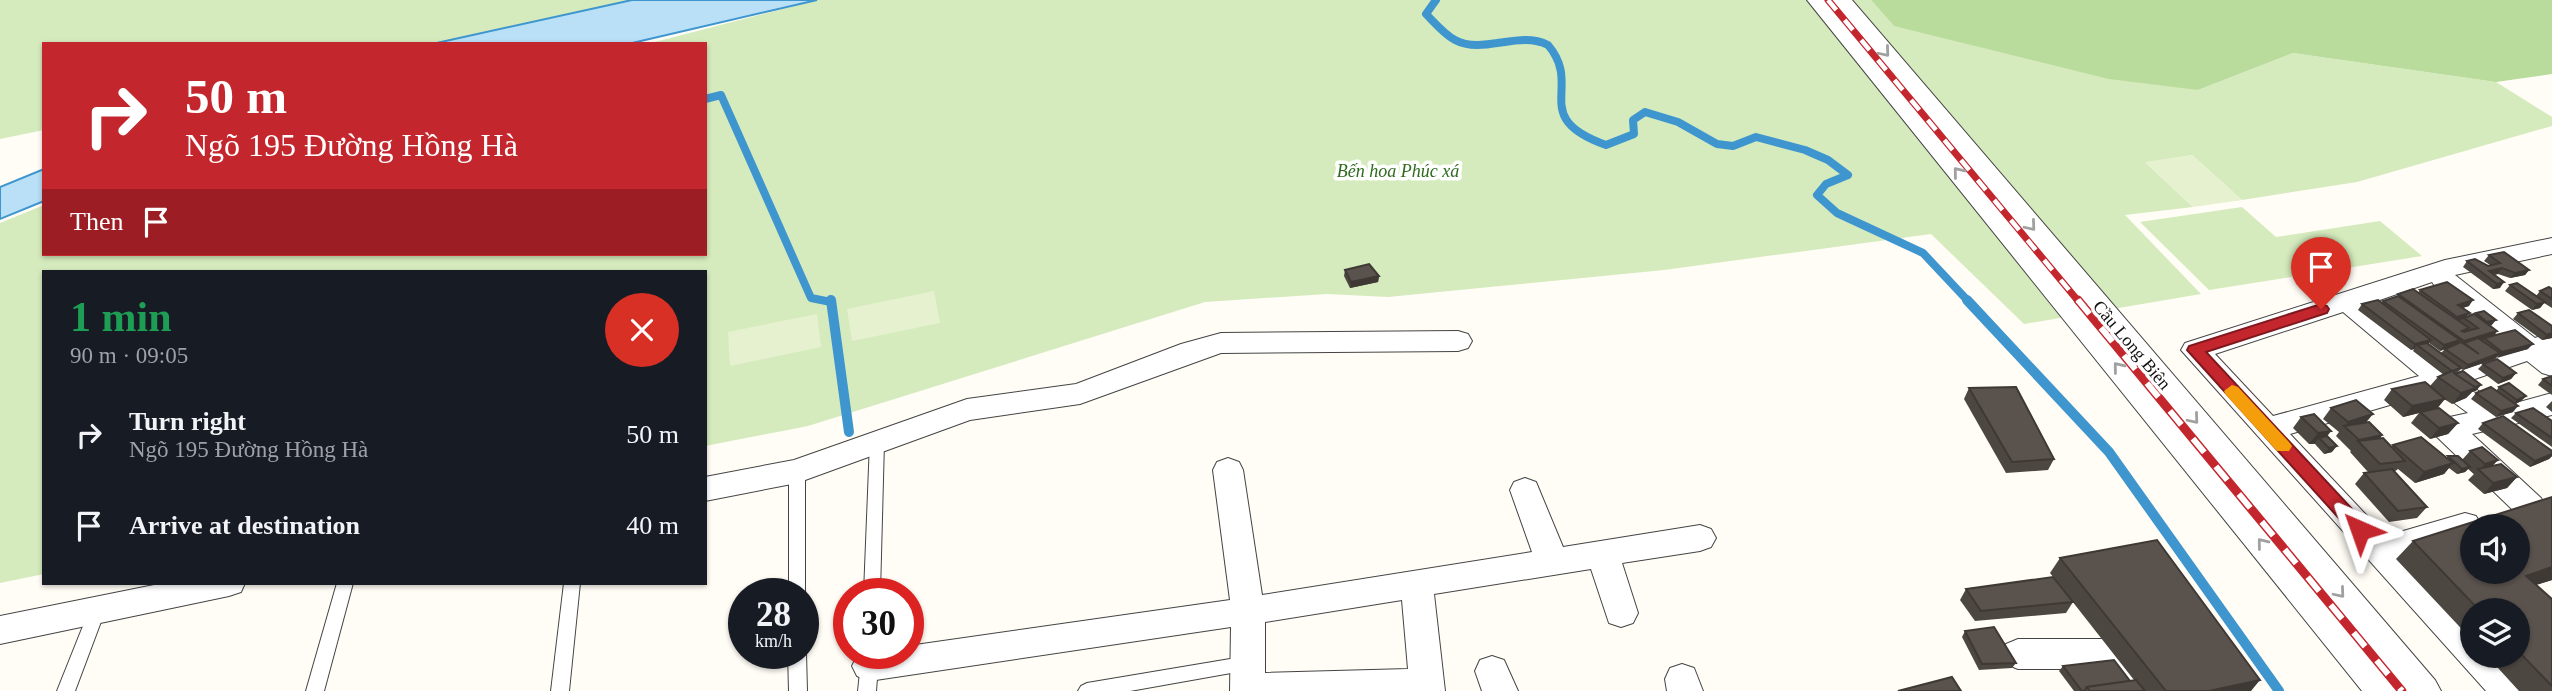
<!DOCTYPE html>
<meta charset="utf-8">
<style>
:root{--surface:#171b24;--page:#242831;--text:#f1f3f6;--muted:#9ea1a6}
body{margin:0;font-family:Georgia,serif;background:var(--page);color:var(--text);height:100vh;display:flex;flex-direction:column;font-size:26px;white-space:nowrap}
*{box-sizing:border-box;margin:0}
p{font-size:23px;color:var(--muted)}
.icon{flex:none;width:38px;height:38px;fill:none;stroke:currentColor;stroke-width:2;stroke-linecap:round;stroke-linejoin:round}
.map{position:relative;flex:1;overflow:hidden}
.sheet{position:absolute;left:42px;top:270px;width:665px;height:315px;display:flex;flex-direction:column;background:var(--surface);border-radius:0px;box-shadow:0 2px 5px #0004}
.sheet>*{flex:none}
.hud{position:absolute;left:42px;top:42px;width:665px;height:214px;border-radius:0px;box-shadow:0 2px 5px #0004;background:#c4262e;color:#fff;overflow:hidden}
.tools{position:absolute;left:2460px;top:514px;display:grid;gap:14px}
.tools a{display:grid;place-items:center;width:70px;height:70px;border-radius:50%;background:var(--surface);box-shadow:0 2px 5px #0004;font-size:35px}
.speed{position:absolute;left:728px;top:578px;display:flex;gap:14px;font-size:35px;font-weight:700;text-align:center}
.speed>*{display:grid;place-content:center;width:91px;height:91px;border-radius:50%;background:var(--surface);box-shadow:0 2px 5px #0004;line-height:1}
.speed small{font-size:18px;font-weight:400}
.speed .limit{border:10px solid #d22;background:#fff;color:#111}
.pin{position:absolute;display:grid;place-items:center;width:60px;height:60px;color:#fff;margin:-72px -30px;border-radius:50% 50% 50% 0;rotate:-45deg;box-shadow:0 0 7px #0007}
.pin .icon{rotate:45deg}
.me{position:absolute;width:77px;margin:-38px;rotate:317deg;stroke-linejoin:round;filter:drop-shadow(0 0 5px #0008)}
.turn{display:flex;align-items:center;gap:24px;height:147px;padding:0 28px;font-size:32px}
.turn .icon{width:91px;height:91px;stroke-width:2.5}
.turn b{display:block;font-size:49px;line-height:60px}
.then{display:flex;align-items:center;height:66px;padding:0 28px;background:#0003;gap:14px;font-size:26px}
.round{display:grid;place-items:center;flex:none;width:74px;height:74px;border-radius:37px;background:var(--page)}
.summary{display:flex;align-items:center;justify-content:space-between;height:119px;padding:0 28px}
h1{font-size:42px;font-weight:700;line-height:52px;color:#1e9e55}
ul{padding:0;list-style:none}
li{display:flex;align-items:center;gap:21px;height:91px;padding:0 28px}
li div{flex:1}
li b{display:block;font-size:26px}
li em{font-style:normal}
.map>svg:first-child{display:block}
.green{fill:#d5ebbd}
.forest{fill:#b9dc9c}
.pitch{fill:#e6f2cf}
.water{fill:#b9e0f7;stroke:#3f96cf;stroke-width:2}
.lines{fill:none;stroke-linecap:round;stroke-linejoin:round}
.stream-far1{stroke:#3f96cf;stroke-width:8}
.stream{stroke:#3f96cf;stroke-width:10}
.lane-casing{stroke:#444;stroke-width:2}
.street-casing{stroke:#444;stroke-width:2}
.lane{fill:#fff;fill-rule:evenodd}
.street{fill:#fff;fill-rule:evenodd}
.rail-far1-casing{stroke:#c4262e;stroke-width:7}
.rail-casing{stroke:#c4262e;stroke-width:9}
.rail-far1{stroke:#fff;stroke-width:4.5;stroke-dasharray:13;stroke-linecap:butt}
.rail{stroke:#fff;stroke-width:6;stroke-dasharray:18;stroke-linecap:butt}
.wall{fill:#4d4742;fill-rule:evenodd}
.shaded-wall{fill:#3f3936}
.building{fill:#5a524d;stroke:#3f3936;stroke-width:2;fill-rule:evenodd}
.oneway{stroke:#a0a0a0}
.route{fill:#c4262e;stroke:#7f191e;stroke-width:2}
.slow{fill:#f59e0b}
.labels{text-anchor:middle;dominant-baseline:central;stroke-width:7;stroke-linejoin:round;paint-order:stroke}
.park-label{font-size:18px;font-style:italic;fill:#2f6b1f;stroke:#fff}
.street-label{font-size:18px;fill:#111;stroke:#fff}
</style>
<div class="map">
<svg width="2552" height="691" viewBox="0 0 2552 691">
<rect width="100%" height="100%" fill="#fffdf5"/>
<g class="green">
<polygon points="0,0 632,0 432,44 44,44 44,130 0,139"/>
<polygon points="817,0 1871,0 1894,26 2198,90 2293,53 2496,82 2552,117 2552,126 2357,182 2242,200 2192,155 2146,163 2193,207 2125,215 2201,294 2024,324 1931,234 1664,270 1388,297 1327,294 1205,302 808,426 705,446 705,271 44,271 44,574 0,583 0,223 44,205 44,254 705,254 705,44 647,44"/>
<polygon points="2242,207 2276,237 2380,221 2422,256 2209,290 2140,222"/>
</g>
<polygon class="forest" points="1871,0 2552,0 2552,74 2496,82 2293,53 2198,90 2109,79 1894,26"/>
<g class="pitch">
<polygon points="2192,155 2242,200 2193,207 2145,162"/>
<polygon points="934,291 940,323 852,341 847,309"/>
<polygon points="817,314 821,347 730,366 728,332"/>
</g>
<g class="water">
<polygon points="632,0 817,0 628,44 432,44"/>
<polygon points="44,169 44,201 0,219 0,187"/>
</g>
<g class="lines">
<g class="stream-far1">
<path d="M 1436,0 L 1426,14 C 1435,23 1444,34 1455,40 C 1483,55 1519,30 1548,45 C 1584,87 1528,117 1606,145 L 1634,134 L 1633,120 L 1645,112 L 1678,122 L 1717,144 L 1733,146 L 1756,137 L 1805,150 L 1828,160 L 1848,175 L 1826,184 L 1817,195 L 1837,213 L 1923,253 L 1969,302"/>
<polyline points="705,99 721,95 811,298 831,302"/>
</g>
<g class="stream">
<polyline points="831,300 849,432"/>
<polyline points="1967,300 2109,452 2279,691"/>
</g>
<g class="lane-casing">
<g id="lane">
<polygon points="877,436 882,438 884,442 880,593 864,593 870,442 872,438"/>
<polygon points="797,465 802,467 805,471 805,593 803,597 803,593 789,593 789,471 792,467"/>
<polygon points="337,583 353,583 324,691 306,691"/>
<polygon points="564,583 580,583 569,691 551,691"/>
<polygon points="97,604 103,606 105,611 75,691 57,691 91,606"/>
<polygon points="803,648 806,653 807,691 789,691 788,653 803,653"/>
<polygon points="862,653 879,653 876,691 858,691"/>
<polygon points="1248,656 1254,658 1257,663 1254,668 1248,670 1130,691 1078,691 1081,686 1087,683"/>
</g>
</g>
<g class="street-casing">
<g id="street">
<polygon points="1807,0 1828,0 2060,277 1831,0 1852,0 2435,680 2441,691 2402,691 2399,688 2401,691 2362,691"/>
<path d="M 2552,238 L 2552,254 L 2455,275 L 2535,338 L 2552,332 L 2552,376 L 2542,373 L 2527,361 L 2466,382 L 2501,407 L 2552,393 L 2552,415 L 2472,434 L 2541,498 L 2546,507 L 2541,516 L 2530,519 L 2519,516 L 2436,436 L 2431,428 L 2436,420 L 2468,413 L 2438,391 L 2290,434 L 2386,536 L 2465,513 L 2476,516 L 2481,525 L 2473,527 L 2473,535 L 2404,556 L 2473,629 L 2473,656 L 2498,656 L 2520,680 L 2526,691 L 2486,691 L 2181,350 L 2185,343 L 2445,260 ZM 2432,282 L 2434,285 L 2509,346 L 2446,368 L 2368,304 ZM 2343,312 L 2419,376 L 2273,416 L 2215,354 Z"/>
<polygon points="1458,331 1468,334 1472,341 1468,348 1458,351 1221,353 1080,404 970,420 797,483 705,501 705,477 794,460 967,399 1076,384 1181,344 1221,333"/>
<path d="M 1228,458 L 1239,462 L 1243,470 L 1262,595 L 1532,552 L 1510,490 L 1514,482 L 1525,478 L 1536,482 L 1563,547 L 1700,525 L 1711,529 L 1716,538 L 1711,547 L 1700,551 L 1622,563 L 1638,613 L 1633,623 L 1621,627 L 1609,623 L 1591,569 L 1434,594 L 1445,691 L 1230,691 L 1231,627 L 869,681 L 857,676 L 852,666 L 857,656 L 865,653 L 908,653 L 908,646 L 1230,600 L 1213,470 L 1217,462 ZM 1402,600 L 1408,669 L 1265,673 L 1265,622 Z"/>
<polygon points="164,583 245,583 241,592 229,596 0,644 0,616"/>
<polygon points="2018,639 2108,639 2120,644 2154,691 2116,691 2099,669 2018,669 2006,664 2001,654 2006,644"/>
<polygon points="1492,656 1504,660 1518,691 1482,691 1475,671 1480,660"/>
<polygon points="1682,664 1694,668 1703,691 1667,691 1665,679 1670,668"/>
</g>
</g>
<use href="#lane" class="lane"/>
<use href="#street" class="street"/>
<g class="rail-far1-casing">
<polyline id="rail-far1" points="1828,0 2079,302"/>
</g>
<g class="rail-casing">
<polyline id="rail" points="2078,300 2402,691"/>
</g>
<use href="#rail-far1" class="rail-far1"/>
<use href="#rail" class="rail"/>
</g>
<g class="wall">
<polygon points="2489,255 2529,270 2525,275 2510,278 2498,274 2494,275 2500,288 2493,289 2463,267 2467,261 2488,266 2490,265 2484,261"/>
<polygon points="1345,270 1379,276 1378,282 1350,288 1344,276"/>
<polygon points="2510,285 2536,296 2540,291 2552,289 2552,308 2544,303 2540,308 2532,310 2505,291"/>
<path d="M 2420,290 L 2469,306 L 2463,308 L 2466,317 L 2475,315 L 2476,313 L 2497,331 L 2494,336 L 2528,349 L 2497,357 L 2495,359 L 2463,370 L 2461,369 L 2457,373 L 2476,391 L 2472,392 L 2466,398 L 2452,404 L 2444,399 L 2437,408 L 2458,423 L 2448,434 L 2430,439 L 2411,423 L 2419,413 L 2403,417 L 2384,400 L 2392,389 L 2430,386 L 2438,377 L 2444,375 L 2413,351 L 2414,349 L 2411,350 L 2358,310 L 2362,304 L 2381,303 L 2383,301 L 2397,296 L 2398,294 L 2418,293 ZM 2428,343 L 2429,343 L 2440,351 L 2445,349 L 2441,353 Z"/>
<polygon points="2518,313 2552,326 2552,338 2542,340 2513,319"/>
<polygon points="2483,364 2516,373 2511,379 2498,384 2478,369"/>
<polygon points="2552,376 2552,395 2538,385 2543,379"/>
<polygon points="2499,387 2526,396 2521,401 2515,404 2513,412 2496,417 2471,399 2476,393 2496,391"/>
<polygon points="1969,388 2054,459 2048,470 2006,473 1964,399"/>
<polygon points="2552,401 2552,412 2546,407"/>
<polygon points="2331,408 2367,422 2382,435 2380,439 2391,447 2393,445 2446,458 2448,456 2462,460 2470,451 2493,466 2517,477 2507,488 2484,494 2468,480 2474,474 2468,469 2465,472 2457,474 2449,468 2444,474 2415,483 2398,469 2394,472 2427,507 2417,518 2389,522 2355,484 2364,473 2368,472 2350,452 2351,451 2336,436 2339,432 2323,419"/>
<polygon points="2516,413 2552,421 2552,447 2511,418"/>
<polygon points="2301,417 2327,436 2332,452 2324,454 2315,444 2309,444 2293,428"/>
<polygon points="2483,423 2552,451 2552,456 2549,459 2530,467 2478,429"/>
<polygon points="2552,497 2552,580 2536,585 2552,599 2552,691 2519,691 2487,656 2518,656 2518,611 2473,611 2473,641 2396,559 2413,541"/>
<polygon points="2060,558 2251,691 2074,691 2059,671 2063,666 2130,681 2134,680 2050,573"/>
<polygon points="1966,589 2073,602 2066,613 1975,621 1960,600"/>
<polygon points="1965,631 2016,663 2012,668 1979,670 1962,637"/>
</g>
<g class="shaded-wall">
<polygon points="2502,268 2498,274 2487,276 2489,271"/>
<polygon points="2529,270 2525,275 2510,278 2515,273"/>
<polygon points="1379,276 1378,282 1350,288 1351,282"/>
<polygon points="2504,282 2500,288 2493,289 2497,284"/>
<polygon points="2473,300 2469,306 2454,310 2458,305"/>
<polygon points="2545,302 2540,308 2532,310 2537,304"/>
<polygon points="2470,313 2465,318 2464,318 2463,319 2453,322 2457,317"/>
<polygon points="2496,320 2491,326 2483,328 2487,322"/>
<polygon points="2497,331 2493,337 2484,338 2483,340 2467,344 2464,343 2462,346 2460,346 2464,341"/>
<polygon points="2552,333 2552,338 2542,340 2547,335"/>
<polygon points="2431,340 2426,346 2417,345 2414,349 2411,350 2415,344"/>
<polygon points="2460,340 2455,345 2440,351 2444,345"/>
<polygon points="2533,344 2528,349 2497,358 2502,352"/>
<polygon points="2500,353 2495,359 2463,370 2468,365"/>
<polygon points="2516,373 2511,379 2498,384 2503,378"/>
<polygon points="2481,385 2476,391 2472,392 2466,398 2452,404 2461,393"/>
<polygon points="2526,396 2521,401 2512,406 2517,400"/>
<polygon points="2445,399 2436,410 2420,412 2419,413 2403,417 2412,406"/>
<polygon points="2518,406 2513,412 2496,417 2501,411"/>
<polygon points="2373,414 2364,425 2345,426 2348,422"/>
<polygon points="2458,423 2448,434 2430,439 2439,428"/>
<polygon points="2331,431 2323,442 2319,438 2315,443 2309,444 2318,433"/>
<polygon points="2382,435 2374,446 2358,441 2350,451 2359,440"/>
<polygon points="2337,446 2332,452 2324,454 2329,448"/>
<polygon points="2552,454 2552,456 2549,459 2530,467 2535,461"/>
<polygon points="2498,460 2488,471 2479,470 2485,464"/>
<polygon points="2453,463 2444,474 2415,483 2424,472"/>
<polygon points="2470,467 2465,472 2457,474 2462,469"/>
<polygon points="2517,477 2507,488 2484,494 2493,483"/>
<polygon points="2552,567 2552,580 2507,594 2526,576"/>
<polygon points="2260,680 2251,691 2209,691"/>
</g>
<g class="building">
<polygon points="2504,252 2529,270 2515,273 2502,268 2489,271 2504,282 2497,284 2467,261 2475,259 2488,266 2500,263 2489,255"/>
<polygon points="1369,264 1379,276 1351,282 1345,270"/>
<polygon points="2447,282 2473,300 2458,305 2470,313 2457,317 2420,290"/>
<polygon points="2517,283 2545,302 2537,304 2510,285"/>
<polygon points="2549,287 2552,289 2552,299 2540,291"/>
<polygon points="2413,289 2469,328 2462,331 2464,332 2478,328 2464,318 2474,314 2497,331 2464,341 2398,294"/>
<polygon points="2398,296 2460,340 2444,345 2383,301"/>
<polygon points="2378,300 2431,340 2415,344 2362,304"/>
<polygon points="2529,310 2552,326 2552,333 2547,335 2518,313"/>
<polygon points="2484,311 2496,320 2487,322 2476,313"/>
<polygon points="2515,330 2533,344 2502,352 2484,338"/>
<polygon points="2478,338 2500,353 2468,365 2445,349 2461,342 2479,354 2464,343"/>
<polygon points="2427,343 2461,368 2452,371 2417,345"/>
<polygon points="2497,359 2516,373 2503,378 2483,364"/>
<polygon points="2452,371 2476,388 2461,393 2438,377"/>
<polygon points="2463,371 2481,385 2475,387 2455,374"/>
<polygon points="2552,376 2552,386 2543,379"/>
<polygon points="2425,382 2445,399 2412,406 2392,389"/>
<polygon points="2509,383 2526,396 2517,400 2499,387"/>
<polygon points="2016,387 2054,459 2012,462 1969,388"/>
<polygon points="2491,387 2518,406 2501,411 2476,393"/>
<polygon points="2356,400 2373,414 2348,422 2331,408"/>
<polygon points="2439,408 2458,423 2439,428 2420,412"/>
<polygon points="2533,408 2552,421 2552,438 2516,413"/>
<polygon points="2314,414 2331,431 2318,433 2301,417"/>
<polygon points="2503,416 2552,451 2552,454 2535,461 2483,423"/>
<polygon points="2369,422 2382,435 2359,440 2344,426"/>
<polygon points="2327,436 2337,446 2329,448 2319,438"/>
<polygon points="2421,437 2453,463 2424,472 2393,445"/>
<polygon points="2383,438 2405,461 2380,464 2358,441"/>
<polygon points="2482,447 2498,460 2485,464 2470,451"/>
<polygon points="2448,456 2458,456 2470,467 2462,469"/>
<polygon points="2501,464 2517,477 2493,483 2478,469"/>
<polygon points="2392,469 2427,507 2398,511 2364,473"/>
<path d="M 2552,497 L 2552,567 L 2526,576 L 2552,599 L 2552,686 L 2518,651 L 2518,611 L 2480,611 L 2413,541 ZM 2473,527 L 2518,527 L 2518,572 L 2473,572 Z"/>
<polygon points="2157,540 2260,680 2209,691 2166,691 2060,558"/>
<polygon points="2053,577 2073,602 1981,611 1966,589"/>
<polygon points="1994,627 2016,663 1982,664 1965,631"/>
<polygon points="2114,660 2130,681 2087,687 2084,691 2082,691 2063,666"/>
<polygon points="1952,677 1961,691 1898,691"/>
<polygon points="2136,680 2145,691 2090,691 2087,687"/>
</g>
<defs><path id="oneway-chevron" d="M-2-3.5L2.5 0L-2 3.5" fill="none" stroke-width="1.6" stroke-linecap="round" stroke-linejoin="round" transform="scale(1.75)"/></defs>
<g class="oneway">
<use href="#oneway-chevron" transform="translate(1885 52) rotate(50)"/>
<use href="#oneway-chevron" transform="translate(1958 172) rotate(-129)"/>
<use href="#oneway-chevron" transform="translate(2031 226) rotate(50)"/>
<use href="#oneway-chevron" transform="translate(2118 367) rotate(-129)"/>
<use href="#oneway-chevron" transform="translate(2194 419) rotate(50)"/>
<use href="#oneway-chevron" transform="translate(2262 543) rotate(-129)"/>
<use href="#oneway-chevron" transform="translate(2340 593) rotate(50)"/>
</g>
<polygon class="route" points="2321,304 2327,306 2329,309 2327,313 2206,352 2367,525 2369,530 2367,535 2354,535 2187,350 2189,346"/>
<polygon class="slow" points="2232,385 2238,387 2289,442 2292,446 2289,451 2277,451 2226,395 2224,391"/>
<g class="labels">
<g class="park-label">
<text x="1398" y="171">Bến hoa Phúc xá</text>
</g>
<g class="street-label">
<text transform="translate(2132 345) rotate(50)">Cầu Long Biên</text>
</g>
</g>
</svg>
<div class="tools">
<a><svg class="icon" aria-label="sound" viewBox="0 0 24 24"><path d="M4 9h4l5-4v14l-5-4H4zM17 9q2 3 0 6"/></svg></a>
<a><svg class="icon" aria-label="layers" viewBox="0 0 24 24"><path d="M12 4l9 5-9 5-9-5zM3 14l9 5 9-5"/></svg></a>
</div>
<div class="speed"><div>28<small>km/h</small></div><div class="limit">30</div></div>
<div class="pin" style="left:2321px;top:309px;background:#d93025"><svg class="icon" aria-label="arrive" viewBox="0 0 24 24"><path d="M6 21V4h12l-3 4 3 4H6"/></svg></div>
<svg class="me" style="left:2360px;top:530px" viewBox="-20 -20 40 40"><path d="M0-17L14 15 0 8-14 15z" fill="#c4262e" stroke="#fff" stroke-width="4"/></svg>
<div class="hud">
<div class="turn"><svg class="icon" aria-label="right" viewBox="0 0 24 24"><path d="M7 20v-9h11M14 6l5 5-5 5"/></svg><div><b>50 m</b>Ngõ 195 Đường Hồng Hà</div></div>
<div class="then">Then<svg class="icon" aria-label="arrive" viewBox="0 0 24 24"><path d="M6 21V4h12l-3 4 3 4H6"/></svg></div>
</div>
<section class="sheet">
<div class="summary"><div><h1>1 min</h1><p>90 m · 09:05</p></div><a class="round" style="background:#d93025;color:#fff"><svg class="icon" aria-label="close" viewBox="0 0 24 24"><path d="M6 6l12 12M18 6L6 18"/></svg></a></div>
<ul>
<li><svg class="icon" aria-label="right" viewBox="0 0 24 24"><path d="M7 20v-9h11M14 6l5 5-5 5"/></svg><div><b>Turn right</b><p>Ngõ 195 Đường Hồng Hà</p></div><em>50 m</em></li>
<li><svg class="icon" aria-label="arrive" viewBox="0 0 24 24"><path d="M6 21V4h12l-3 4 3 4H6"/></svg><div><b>Arrive at destination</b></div><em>40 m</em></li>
</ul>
</section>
</div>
